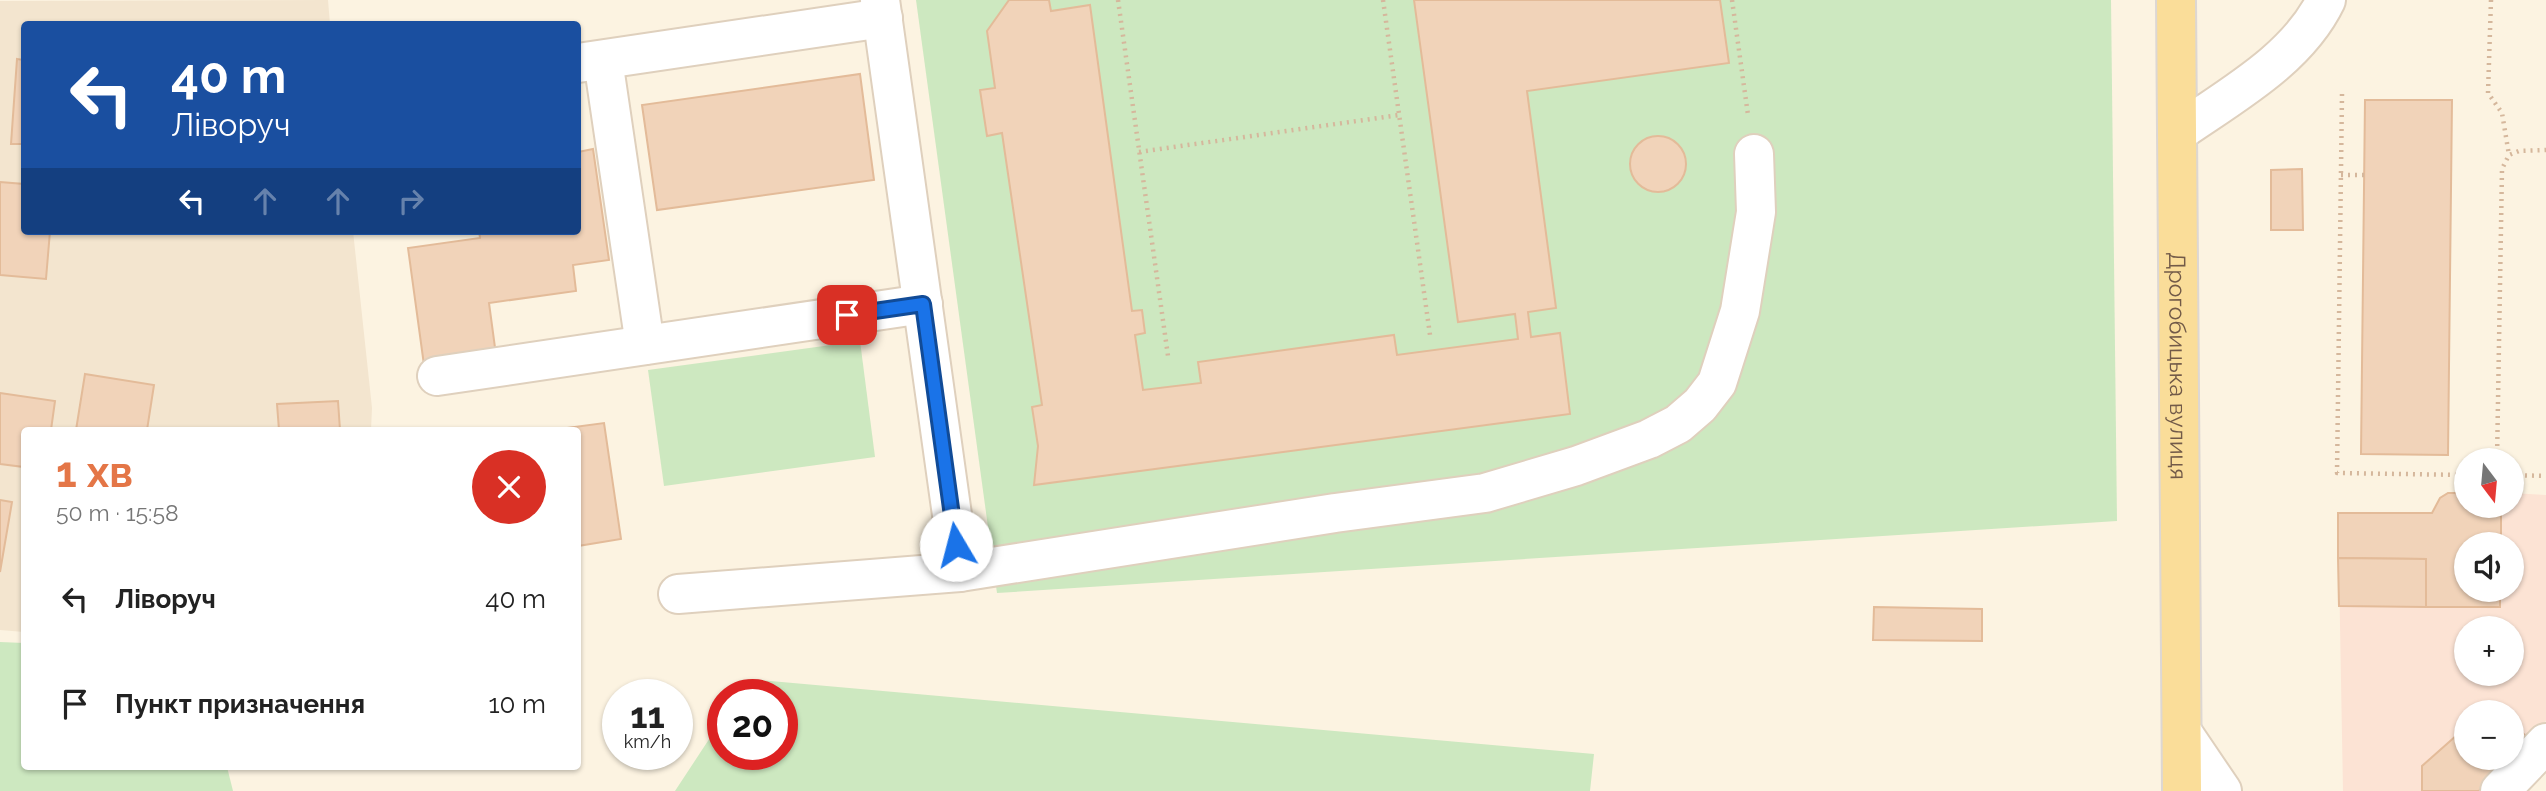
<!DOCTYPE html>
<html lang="uk">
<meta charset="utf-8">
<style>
:root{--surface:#fff;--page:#f2f2f2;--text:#222;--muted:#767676;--accent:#e47647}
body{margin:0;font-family:Raleway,sans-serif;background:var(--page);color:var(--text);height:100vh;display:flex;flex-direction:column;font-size:26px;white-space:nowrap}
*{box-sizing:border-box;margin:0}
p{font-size:23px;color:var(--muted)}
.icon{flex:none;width:38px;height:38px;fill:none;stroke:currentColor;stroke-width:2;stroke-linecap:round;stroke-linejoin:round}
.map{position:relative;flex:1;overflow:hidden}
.details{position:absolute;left:21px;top:427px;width:560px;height:343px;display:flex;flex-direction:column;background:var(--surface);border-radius:7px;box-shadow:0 2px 5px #0004}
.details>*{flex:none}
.hud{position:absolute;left:21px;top:21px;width:560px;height:214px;border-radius:7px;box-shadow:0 2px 5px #0004;background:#1a4fa0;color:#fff;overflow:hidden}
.needle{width:46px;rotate:164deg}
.buttons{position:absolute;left:2454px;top:448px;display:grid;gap:14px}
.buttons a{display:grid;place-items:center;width:70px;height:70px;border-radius:50%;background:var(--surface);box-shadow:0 2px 5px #0004;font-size:35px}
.speed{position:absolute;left:602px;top:679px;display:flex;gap:14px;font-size:35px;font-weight:700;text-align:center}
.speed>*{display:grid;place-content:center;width:91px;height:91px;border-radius:50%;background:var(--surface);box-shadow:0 2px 5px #0004;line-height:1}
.speed small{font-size:18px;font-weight:400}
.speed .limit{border:10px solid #d22;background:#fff;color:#111}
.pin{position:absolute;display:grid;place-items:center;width:60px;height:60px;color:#fff;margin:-30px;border-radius:14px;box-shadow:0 4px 10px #0006}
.me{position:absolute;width:77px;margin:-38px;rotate:352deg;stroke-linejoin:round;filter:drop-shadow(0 0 5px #0008)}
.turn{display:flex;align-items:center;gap:24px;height:147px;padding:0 35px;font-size:32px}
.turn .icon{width:91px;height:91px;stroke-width:2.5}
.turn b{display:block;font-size:49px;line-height:60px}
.lanes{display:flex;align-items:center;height:66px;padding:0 35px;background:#0003;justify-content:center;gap:35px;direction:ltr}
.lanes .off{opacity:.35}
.round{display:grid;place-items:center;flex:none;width:74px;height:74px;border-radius:37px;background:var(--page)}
.headline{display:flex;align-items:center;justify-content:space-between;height:119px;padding:0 35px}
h1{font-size:42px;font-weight:700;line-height:52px;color:var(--accent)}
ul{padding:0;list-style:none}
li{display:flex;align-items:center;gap:21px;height:105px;padding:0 35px}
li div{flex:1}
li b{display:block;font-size:26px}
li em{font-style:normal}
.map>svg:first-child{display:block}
.residential{fill:#f3e5cf}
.commercial{fill:#fce3d4;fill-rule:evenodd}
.green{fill:#cde8c0}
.building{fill:#f1d3b9;stroke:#e3bb99;stroke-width:2}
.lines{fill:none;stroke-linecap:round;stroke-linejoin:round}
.minor-casing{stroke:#dfd0bd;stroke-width:42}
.major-casing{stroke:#ddd7d3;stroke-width:42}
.path{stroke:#d5b79c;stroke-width:4.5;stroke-dasharray:2 5;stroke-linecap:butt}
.minor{stroke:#fff;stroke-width:38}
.major{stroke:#fadd99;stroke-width:38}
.route-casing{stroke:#114b97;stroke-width:18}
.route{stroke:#1a73e8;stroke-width:12}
.labels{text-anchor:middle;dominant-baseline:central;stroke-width:5;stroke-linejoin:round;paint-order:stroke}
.street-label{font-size:23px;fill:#725a48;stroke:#fff7e6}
</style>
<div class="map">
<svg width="2546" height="791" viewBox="0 0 2546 791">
<rect width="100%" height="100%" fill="#fcf3e1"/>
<polygon class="residential" points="328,0 330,24 24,24 24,231 353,231 372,408 371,430 24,430 24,632 0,630 0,1"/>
<path class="commercial" d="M 2448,493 L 2466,493 L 2466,506 L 2511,506 L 2511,493 L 2546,495 L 2546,721 L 2511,755 L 2511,712 L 2466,712 L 2466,758 L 2509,758 L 2479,791 L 2343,791 L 2338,513 L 2432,513 L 2440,498 ZM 2466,544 L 2511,544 L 2511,590 L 2466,590 ZM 2466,628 L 2511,628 L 2511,674 L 2466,674 Z"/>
<g class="green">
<polygon points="916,0 2111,0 2117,521 997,593"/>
<polygon points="860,341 875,457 664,486 648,370"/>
<polygon points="0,642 24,643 24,766 227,767 233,791 0,791"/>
<polygon points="748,679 1594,754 1590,791 675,791 723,718 723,754 782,754 782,695 738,695"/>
</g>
<g class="building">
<polygon points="1009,0 1049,0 1051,11 1090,5 1132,311 1142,310 1145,333 1135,335 1143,390 1201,383 1198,362 1394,335 1397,355 1518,339 1515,314 1458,322 1414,0 1720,0 1729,63 1527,91 1556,308 1528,312 1531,337 1560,333 1570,414 1034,485 1038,446 1032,407 1042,405 1002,133 987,136 980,90 995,88 987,31"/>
<polygon points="17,59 24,60 24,144 11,144"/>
<polygon points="860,74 874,180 657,210 642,105"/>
<polygon points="2365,100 2452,100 2448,455 2361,454"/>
<circle cx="1658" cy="164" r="28"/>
<polygon points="593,149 609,260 573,265 576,291 489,303 496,355 424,365 408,248 480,238 479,231 578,231 578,152"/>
<polygon points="2302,169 2303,230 2271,230 2271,170"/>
<polygon points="0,182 24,184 24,231 50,231 46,279 0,275"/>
<polygon points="85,374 154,385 147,430 76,430"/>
<polygon points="0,393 55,401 51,430 24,430 24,467 0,464"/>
<polygon points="338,401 340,430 279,430 277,404"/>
<polygon points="604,423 621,539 578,546 578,430 552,430"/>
<polygon points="2448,493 2466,493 2466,506 2501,506 2501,544 2466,544 2466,590 2500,590 2500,607 2426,607 2426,559 2338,558 2338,513 2432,513 2440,498"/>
<polygon points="0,500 12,502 0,572"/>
<polygon points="2338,558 2426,559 2426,607 2339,606"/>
<polygon points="1874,607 1982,609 1982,641 1873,640"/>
<polygon points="2511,722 2527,737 2511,755"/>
<polygon points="2466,727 2466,758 2509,758 2479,791 2422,791 2422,766"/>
</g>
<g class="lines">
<g class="minor-casing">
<g id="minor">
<polyline points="880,0 960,572"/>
<polyline points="603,60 645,345"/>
<polyline points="578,63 883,18"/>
<path d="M 2177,133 C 2230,96 2297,60 2326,0"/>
<polyline points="437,376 923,304"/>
<polyline points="678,594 960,572 1335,513 1485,493 1576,466 1649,439 1678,424 1700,405 1717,383 1740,311 1756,212 1754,154"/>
<polyline points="2182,732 2222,791"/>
<polyline points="2500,791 2546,743"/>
</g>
</g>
<g class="major-casing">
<g id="major">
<path id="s1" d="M 2176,0 L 2182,791"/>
</g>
</g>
<g class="path">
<polyline points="1118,0 1168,356"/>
<polyline points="1383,0 1430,335"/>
<polyline points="1732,0 1748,115"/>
<polyline points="2491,0 2488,93 2502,113 2509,155"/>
<polyline points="2342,94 2337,473 2466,475"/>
<polyline points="1139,152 1399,115"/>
<polyline points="2341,175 2364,175"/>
<polyline points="2497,460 2502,169 2509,155 2519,151 2546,150"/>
<polyline points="2511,475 2546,476"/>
</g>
<use href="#minor" class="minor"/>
<use href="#major" class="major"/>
</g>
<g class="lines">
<g class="route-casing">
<polyline id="route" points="847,315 923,304 956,545"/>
</g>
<use href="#route" class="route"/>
</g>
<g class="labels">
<g class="street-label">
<text stroke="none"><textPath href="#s1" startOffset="366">Дрогобицька вулиця</textPath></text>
</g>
</g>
</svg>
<div class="buttons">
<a><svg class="needle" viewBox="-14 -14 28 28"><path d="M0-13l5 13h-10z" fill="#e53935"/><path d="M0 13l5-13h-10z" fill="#767676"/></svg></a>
<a><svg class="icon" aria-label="sound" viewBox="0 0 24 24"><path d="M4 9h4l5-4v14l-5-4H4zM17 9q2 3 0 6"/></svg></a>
<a>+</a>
<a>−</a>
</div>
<div class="speed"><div>11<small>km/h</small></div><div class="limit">20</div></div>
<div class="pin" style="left:847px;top:315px;background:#d93025"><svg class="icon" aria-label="arrive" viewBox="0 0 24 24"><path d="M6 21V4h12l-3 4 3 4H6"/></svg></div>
<svg class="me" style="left:956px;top:545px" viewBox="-20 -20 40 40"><circle r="19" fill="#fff"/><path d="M0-13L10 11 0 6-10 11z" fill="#1a73e8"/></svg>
<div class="hud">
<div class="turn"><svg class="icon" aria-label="left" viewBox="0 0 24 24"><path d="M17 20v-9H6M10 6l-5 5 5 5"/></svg><div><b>40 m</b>Ліворуч</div></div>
<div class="lanes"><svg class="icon" aria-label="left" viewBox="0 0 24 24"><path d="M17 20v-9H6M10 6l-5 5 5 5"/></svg><svg class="icon off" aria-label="ahead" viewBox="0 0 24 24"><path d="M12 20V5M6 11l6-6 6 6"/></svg><svg class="icon off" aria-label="ahead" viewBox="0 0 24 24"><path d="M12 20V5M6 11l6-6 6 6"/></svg><svg class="icon off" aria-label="right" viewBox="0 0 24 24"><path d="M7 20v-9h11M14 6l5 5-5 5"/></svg></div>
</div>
<section class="details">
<div class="headline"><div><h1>1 хв</h1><p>50 m · 15:58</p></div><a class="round" style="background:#d93025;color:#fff"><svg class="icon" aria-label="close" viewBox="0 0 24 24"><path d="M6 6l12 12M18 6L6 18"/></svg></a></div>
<ul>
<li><svg class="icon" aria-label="left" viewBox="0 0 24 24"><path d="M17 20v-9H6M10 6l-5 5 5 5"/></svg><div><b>Ліворуч</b></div><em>40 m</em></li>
<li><svg class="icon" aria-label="arrive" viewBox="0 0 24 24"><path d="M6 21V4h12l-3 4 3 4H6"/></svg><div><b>Пункт призначення</b></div><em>10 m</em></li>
</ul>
</section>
</div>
